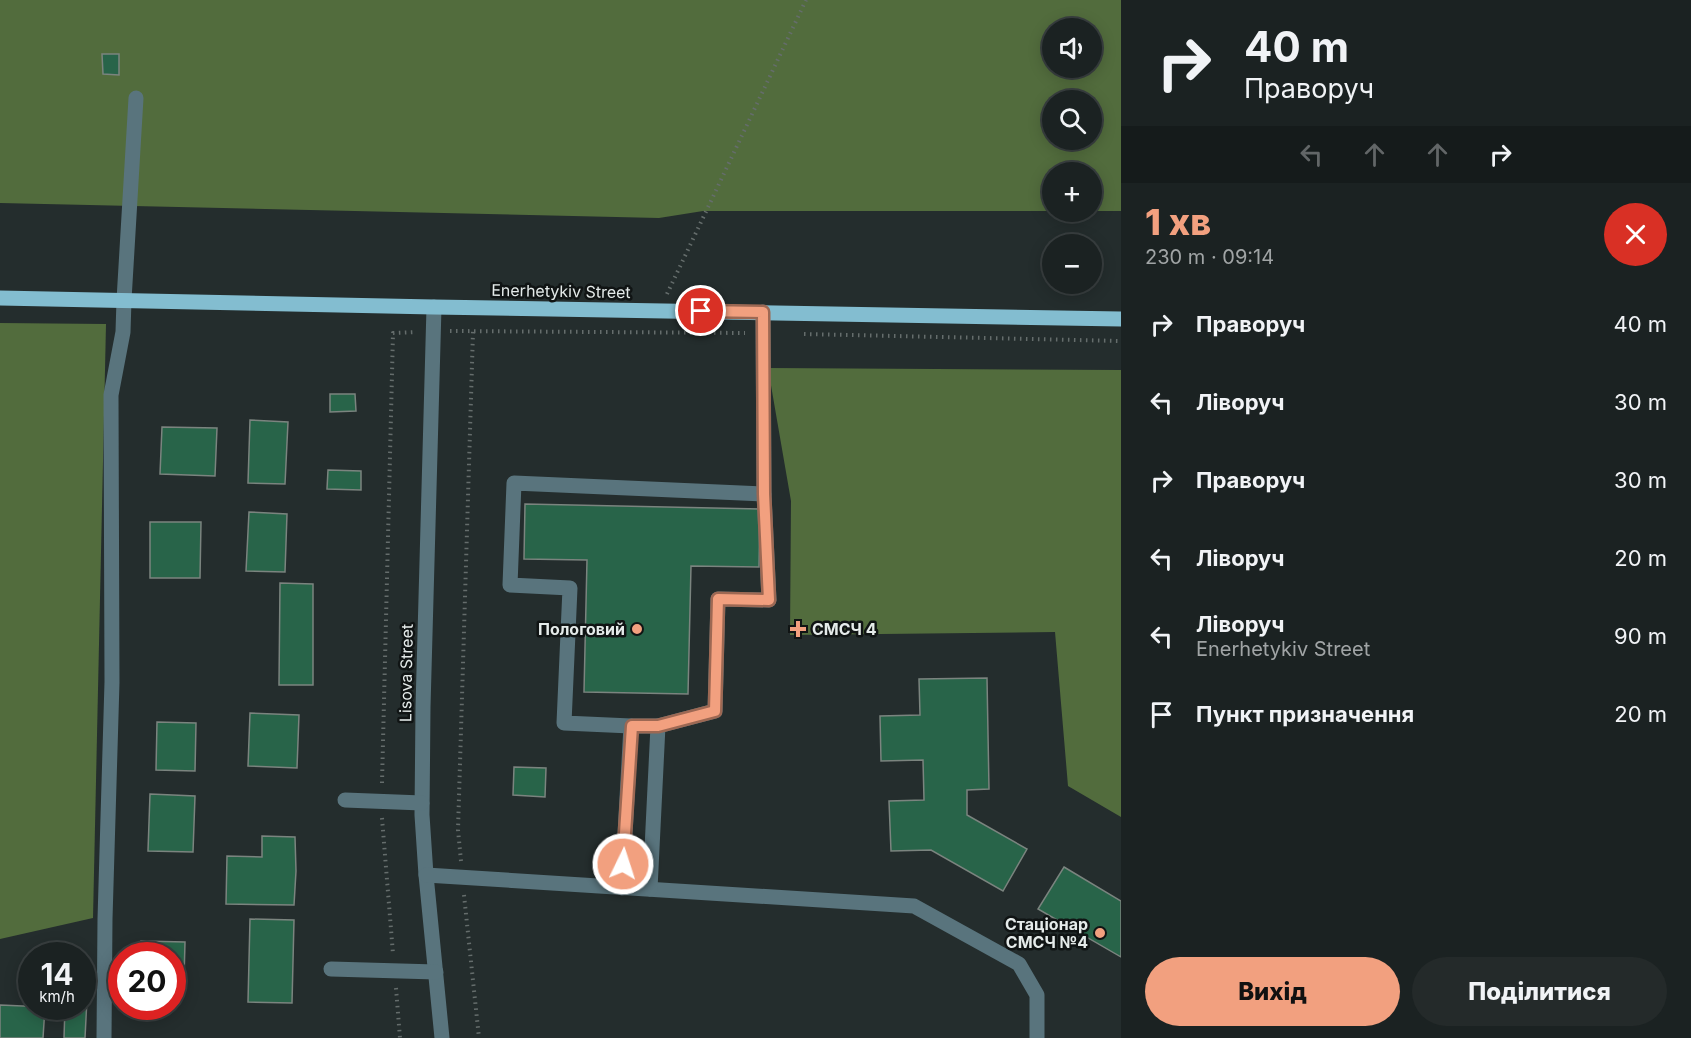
<!DOCTYPE html>
<html lang="uk">
<meta charset="utf-8">
<style>
:root{--surface:#1b2222;--page:#242a2a;--text:#f1f3f6;--muted:#a0a4a5;--line:#393f40;--accent:#f2a07f}
body{margin:0;font-family:Inter,sans-serif;background:var(--page);color:var(--text);height:100vh;display:flex;flex-direction:column;font-size:22px;white-space:nowrap}
*{box-sizing:border-box;margin:0}
p{font-size:20px;color:var(--muted)}
.icon{flex:none;width:33px;height:33px;fill:none;stroke:currentColor;stroke-width:2;stroke-linecap:round;stroke-linejoin:round}
.map{position:relative;flex:1;overflow:hidden}
.drawer{display:flex;flex-direction:column;background:var(--surface);width:570px}
.drawer>*{flex:none}
.top-card{background:#1b2222;color:var(--text);overflow:hidden}
.fabs{position:absolute;left:1042px;top:18px;display:grid;gap:12px}
.fabs a{display:grid;place-items:center;width:60px;height:60px;border-radius:50%;background:var(--surface);box-shadow:0 3px 15px #0003,0 0 0 2px var(--line);font-size:30px}
.speed{position:absolute;left:18px;top:942px;display:flex;gap:12px;font-size:30px;font-weight:700;text-align:center}
.speed>*{display:grid;place-content:center;width:78px;height:78px;border-radius:50%;background:var(--surface);box-shadow:0 3px 15px #0003,0 0 0 2px var(--line);line-height:1}
.speed small{font-size:15px;font-weight:400}
.speed .limit{border:9px solid #d22;background:#fff;color:#111}
.pin{position:absolute;display:grid;place-items:center;width:51px;height:51px;color:#fff;margin:-26px;border:3px solid #fff;border-radius:50%;box-shadow:0 2px 6px #0007}
.me{position:absolute;width:66px;margin:-33px;rotate:4deg;stroke-linejoin:round;filter:drop-shadow(0 0 4px #0008)}
.turn{display:flex;align-items:center;gap:21px;height:126px;padding:0 24px;font-size:27px}
.turn .icon{width:78px;height:78px;stroke-width:2.5}
.turn b{display:block;font-size:42px;line-height:51px}
.lanes{display:flex;align-items:center;height:57px;padding:0 24px;background:#0003;justify-content:center;gap:30px;direction:ltr}
.lanes .off{opacity:.35}
.round{display:grid;place-items:center;flex:none;width:63px;height:63px;border-radius:32px;background:var(--page)}
.head{display:flex;align-items:center;justify-content:space-between;height:102px;padding:0 24px}
h1{font-size:36px;font-weight:800;line-height:45px;color:var(--accent)}
.button{display:flex;gap:12px;margin-top:auto;padding:12px 24px}
.button a{flex:1;height:69px;border-radius:36px;background:var(--accent);color:#111;font-size:24px;font-weight:800;line-height:69px;text-align:center}
.button a+a{background:var(--page);color:var(--text)}
ul{padding:0;list-style:none}
li{display:flex;align-items:center;gap:18px;height:78px;padding:0 24px}
li div{flex:1}
li b{display:block;font-size:22px}
li em{font-style:normal}
main{display:flex;flex:1;min-height:0}
.map>svg:first-child{display:block}
.forest{fill:#526c3d;fill-rule:evenodd}
.building{fill:#286449;stroke:#7b847f;stroke-width:1.5}
.lines{fill:none;stroke-linecap:round;stroke-linejoin:round}
.path{stroke:#656d6c;stroke-width:4;stroke-dasharray:1.5 4.5;stroke-linecap:butt}
.minor{stroke:#59747d;stroke-width:15}
.major{stroke:#83bdd0;stroke-width:15}
.route-casing{stroke:#9d6853;stroke-width:15}
.route{stroke:#f2a07f;stroke-width:10}
.poi-dot{fill:#f2a07f;stroke:#101414;stroke-width:2}
.labels{text-anchor:middle;dominant-baseline:central;stroke-width:5;stroke-linejoin:round;paint-order:stroke}
.street-label{font-size:16px;fill:#e5ebea;stroke:#101414}
.poi-label{font-size:16px;font-weight:bold;fill:#e5ebea;stroke:#101414;text-anchor:end}
</style>
<main>
<div class="map">
<svg width="1121" height="1038" viewBox="0 0 1121 1038">
<rect width="100%" height="100%" fill="#242d2d"/>
<g class="forest">
<path d="M 0,0 L 1121,0 L 1121,211 L 1092,211 L 1092,172 L 1053,172 L 1053,211 L 703,211 L 659,218 L 0,203 ZM 1053,28 L 1092,28 L 1092,68 L 1053,68 ZM 1053,100 L 1092,100 L 1092,140 L 1053,140 Z"/>
<polygon points="0,323 106,324 93,918 0,939"/>
<polygon points="768,368 1121,370 1121,817 1068,786 1055,632 790,635 791,501"/>
</g>
<g class="building">
<polygon points="102,54 119,54 119,75 103,74"/>
<polygon points="330,394 355,394 356,411 330,412"/>
<polygon points="250,420 288,422 285,484 248,483"/>
<polygon points="162,427 217,428 215,476 160,474"/>
<polygon points="328,470 361,471 361,490 327,489"/>
<polygon points="525,504 760,509 759,567 691,566 688,694 584,692 587,560 524,559"/>
<polygon points="249,512 287,514 285,572 246,571"/>
<polygon points="150,522 201,522 200,578 150,578"/>
<polygon points="280,583 313,584 313,685 279,685"/>
<polygon points="987,678 989,789 967,790 967,815 1027,849 1003,891 931,850 891,851 889,801 924,800 923,760 881,761 880,716 920,715 919,679"/>
<polygon points="250,713 299,715 297,768 248,766"/>
<polygon points="157,722 196,723 195,771 156,770"/>
<polygon points="514,767 546,768 545,797 513,795"/>
<polygon points="150,794 195,796 193,852 148,851"/>
<polygon points="262,836 295,837 296,871 294,905 226,904 227,856 262,857"/>
<polygon points="1064,867 1121,901 1121,957 1038,909"/>
<polygon points="250,919 294,920 292,1003 248,1002"/>
<polygon points="141,941 185,942 184,979 172,978 172,956 140,956"/>
<polygon points="82,979 88,979 85,1038 64,1038 65,1006 82,1006"/>
<polygon points="0,1005 45,1007 43,1038 0,1038"/>
</g>
<g class="lines">
<g class="path">
<polyline points="667,294 806,0"/>
<polyline points="450,331 745,333"/>
<polyline points="804,334 1121,341"/>
<polyline points="382,783 393,333 416,332"/>
<polyline points="382,818 393,954"/>
<polyline points="461,861 458,830 473,331"/>
<polyline points="464,895 479,1038"/>
<polyline points="396,988 400,1038"/>
</g>
<g class="minor">
<polyline points="434,307 423,707 422,815 426,875 442,1038"/>
<polyline points="631,726 564,723 570,588 510,585 514,483 764,494"/>
<polyline points="658,726 715,711 718,599 769,600 764,494 763,312"/>
<polyline points="345,800 422,803"/>
<polyline points="426,875 914,906 1019,964 1037,995 1037,1038"/>
<polyline points="622,888 631,726 658,726 650,889"/>
<polyline points="331,969 436,972"/>
<polyline points="104,1038 105,919 112,682 111,395 123,332 124,300 136,98"/>
</g>
<polyline class="major" points="0,298 434,307 1121,319"/>
</g>
<g class="lines">
<g class="route-casing">
<polyline id="route" points="623,864 632,726 658,726 715,711 718,599 769,600 764,494 763,312 701,311"/>
</g>
<use href="#route" class="route"/>
</g>
<g class="poi-dot">
<circle cx="637" cy="629" r="6"/>
<path d="M795 620h6v6h6v6h-6v6h-6v-6h-6v-6h6z"/>
<circle cx="1100" cy="933" r="6"/>
</g>
<g class="labels">
<g class="street-label">
<text transform="translate(561 291) rotate(1)">Enerhetykiv Street</text>
<text transform="translate(406 673) rotate(-89)">Lisova Street</text>
</g>
<g class="poi-label">
<text x="625" y="629">Пологовий</text>
<text x="812" y="629" text-anchor="start">СМСЧ 4</text>
<text x="1088" y="924">Стаціонар<tspan x="1088" dy="18">СМСЧ №4</tspan></text>
</g>
</g>
</svg>
<div class="fabs">
<a><svg class="icon" aria-label="sound" viewBox="0 0 24 24"><path d="M4 9h4l5-4v14l-5-4H4zM17 9q2 3 0 6"/></svg></a>
<a><svg class="icon" aria-label="search" viewBox="0 0 24 24"><circle cx="10" cy="10" r="6"/><path d="M15 15l6 6"/></svg></a>
<a>+</a>
<a>−</a>
</div>
<div class="speed"><div>14<small>km/h</small></div><div class="limit">20</div></div>
<div class="pin" style="left:701px;top:311px;background:#d93025"><svg class="icon" aria-label="arrive" viewBox="0 0 24 24"><path d="M6 21V4h12l-3 4 3 4H6"/></svg></div>
<svg class="me" style="left:623px;top:864px" viewBox="-20 -20 40 40"><circle r="17" fill="#f2a07f" stroke="#fff" stroke-width="3"/><path d="M0-11L8 9 0 5-8 9z" fill="#fff"/></svg>
</div>
<section class="drawer">
<div class="top-card">
<div class="turn"><svg class="icon" aria-label="right" viewBox="0 0 24 24"><path d="M7 20v-9h11M14 6l5 5-5 5"/></svg><div><b>40 m</b>Праворуч</div></div>
<div class="lanes"><svg class="icon off" aria-label="left" viewBox="0 0 24 24"><path d="M17 20v-9H6M10 6l-5 5 5 5"/></svg><svg class="icon off" aria-label="ahead" viewBox="0 0 24 24"><path d="M12 20V5M6 11l6-6 6 6"/></svg><svg class="icon off" aria-label="ahead" viewBox="0 0 24 24"><path d="M12 20V5M6 11l6-6 6 6"/></svg><svg class="icon" aria-label="right" viewBox="0 0 24 24"><path d="M7 20v-9h11M14 6l5 5-5 5"/></svg></div>
</div>
<div class="head"><div><h1>1 хв</h1><p>230 m · 09:14</p></div><a class="round" style="background:#d93025;color:#fff"><svg class="icon" aria-label="close" viewBox="0 0 24 24"><path d="M6 6l12 12M18 6L6 18"/></svg></a></div>
<ul>
<li><svg class="icon" aria-label="right" viewBox="0 0 24 24"><path d="M7 20v-9h11M14 6l5 5-5 5"/></svg><div><b>Праворуч</b></div><em>40 m</em></li>
<li><svg class="icon" aria-label="left" viewBox="0 0 24 24"><path d="M17 20v-9H6M10 6l-5 5 5 5"/></svg><div><b>Ліворуч</b></div><em>30 m</em></li>
<li><svg class="icon" aria-label="right" viewBox="0 0 24 24"><path d="M7 20v-9h11M14 6l5 5-5 5"/></svg><div><b>Праворуч</b></div><em>30 m</em></li>
<li><svg class="icon" aria-label="left" viewBox="0 0 24 24"><path d="M17 20v-9H6M10 6l-5 5 5 5"/></svg><div><b>Ліворуч</b></div><em>20 m</em></li>
<li><svg class="icon" aria-label="left" viewBox="0 0 24 24"><path d="M17 20v-9H6M10 6l-5 5 5 5"/></svg><div><b>Ліворуч</b><p>Enerhetykiv Street</p></div><em>90 m</em></li>
<li><svg class="icon" aria-label="arrive" viewBox="0 0 24 24"><path d="M6 21V4h12l-3 4 3 4H6"/></svg><div><b>Пункт призначення</b></div><em>20 m</em></li>
</ul>
<div class="button"><a>Вихід</a><a>Поділитися</a></div>
</section>
</main>
